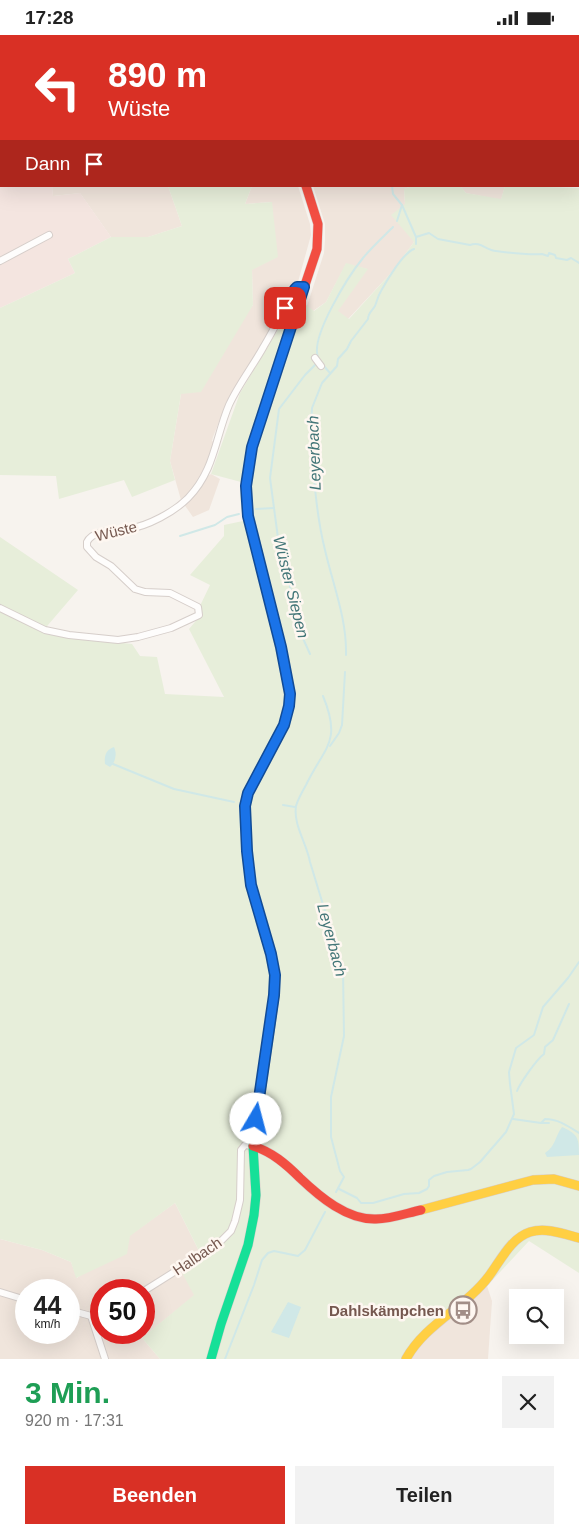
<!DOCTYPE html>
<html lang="de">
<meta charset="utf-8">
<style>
:root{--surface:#fff;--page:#f2f2f2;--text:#222;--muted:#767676;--accent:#d93025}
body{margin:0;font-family:Arial,sans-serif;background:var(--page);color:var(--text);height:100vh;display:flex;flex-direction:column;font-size:19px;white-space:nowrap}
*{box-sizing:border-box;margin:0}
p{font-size:16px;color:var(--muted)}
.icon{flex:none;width:28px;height:28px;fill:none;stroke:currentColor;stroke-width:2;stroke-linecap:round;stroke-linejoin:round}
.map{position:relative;height:1324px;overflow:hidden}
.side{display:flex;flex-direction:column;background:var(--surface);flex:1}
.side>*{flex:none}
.banner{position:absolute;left:0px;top:0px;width:580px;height:152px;box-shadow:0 5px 20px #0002;background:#d93025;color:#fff;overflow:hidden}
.tools{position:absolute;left:509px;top:1254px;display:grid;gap:10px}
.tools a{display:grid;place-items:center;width:55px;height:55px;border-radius:0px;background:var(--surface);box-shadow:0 5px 20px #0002;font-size:25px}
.speed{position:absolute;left:15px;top:1244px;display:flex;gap:10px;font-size:25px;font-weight:700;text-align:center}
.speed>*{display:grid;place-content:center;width:65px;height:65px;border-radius:50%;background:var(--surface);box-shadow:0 5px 20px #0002;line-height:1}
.speed small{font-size:12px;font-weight:400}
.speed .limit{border:8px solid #d22;background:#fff;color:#111}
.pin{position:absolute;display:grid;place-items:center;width:42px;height:42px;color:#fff;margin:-21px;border-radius:10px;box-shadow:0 2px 8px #0006}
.me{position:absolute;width:55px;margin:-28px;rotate:8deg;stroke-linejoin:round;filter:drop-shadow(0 0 4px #0008)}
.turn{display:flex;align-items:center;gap:18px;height:105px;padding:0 25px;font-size:22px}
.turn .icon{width:65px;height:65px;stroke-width:2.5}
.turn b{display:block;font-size:35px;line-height:42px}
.then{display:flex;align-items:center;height:48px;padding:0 25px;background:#0003;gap:10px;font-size:19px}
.round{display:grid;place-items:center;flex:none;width:52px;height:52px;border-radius:0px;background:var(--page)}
.headline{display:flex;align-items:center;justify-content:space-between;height:85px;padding:0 25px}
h1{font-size:30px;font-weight:600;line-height:38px;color:#1e9e55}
.cta{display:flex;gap:10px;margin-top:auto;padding:10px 25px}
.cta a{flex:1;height:58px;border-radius:0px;background:var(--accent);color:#fff;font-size:20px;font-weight:600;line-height:58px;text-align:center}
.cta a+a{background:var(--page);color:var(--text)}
.status{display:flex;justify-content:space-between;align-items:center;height:35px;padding:0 25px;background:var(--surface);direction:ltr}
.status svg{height:14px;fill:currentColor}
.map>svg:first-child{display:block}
.residential{fill:#f0e5dc;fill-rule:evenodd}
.commercial{fill:#f4e5e0}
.green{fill:#e7eeda}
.water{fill:#d0e8e7}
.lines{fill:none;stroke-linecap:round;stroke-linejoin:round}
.stream{stroke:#d0e8e7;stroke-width:2}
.street-casing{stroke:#d6ceca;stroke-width:8}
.fast-casing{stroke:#d7ceca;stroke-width:10}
.slow-casing{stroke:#d7ceca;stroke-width:10}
.jam-casing{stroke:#d7ceca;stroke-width:10}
.street{stroke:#fefdfc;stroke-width:6}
.fast{stroke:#16e098;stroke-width:9}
.slow{stroke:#ffcf43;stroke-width:9}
.jam{stroke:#f24e42;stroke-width:9}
.route-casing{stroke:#114b97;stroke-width:12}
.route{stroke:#1a73e8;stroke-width:9}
.labels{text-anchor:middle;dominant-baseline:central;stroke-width:5;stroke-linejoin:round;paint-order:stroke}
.street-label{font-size:15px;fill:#75584f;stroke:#fef7f1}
.poi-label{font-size:15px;font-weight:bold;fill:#75584f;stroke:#fef7f1;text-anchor:end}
.water-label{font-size:16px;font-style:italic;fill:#437678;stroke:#fef7f1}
</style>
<div class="status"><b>17:28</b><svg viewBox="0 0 49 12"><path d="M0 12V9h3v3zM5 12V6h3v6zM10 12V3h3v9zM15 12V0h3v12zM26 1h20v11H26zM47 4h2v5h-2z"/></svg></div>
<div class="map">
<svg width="579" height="1324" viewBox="0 0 579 1324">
<rect width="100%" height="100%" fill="#f7f3ee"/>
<g class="residential">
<rect x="32" y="0" width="216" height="1"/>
<polygon points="52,151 168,151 182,191 148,202 111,202 80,158 53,161"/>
<polygon points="252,151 298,151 310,189 311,200 298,247 294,250 265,303 227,366 213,402 212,406 214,407 209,426 200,445 211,439 220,444 209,475 193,482 181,465 170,426 181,359 253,270 252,235 272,167 245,169"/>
<polygon points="313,151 412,151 404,154 405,169 414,207 391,238 348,284 337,276 367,234 346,229 326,267 313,276 307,271 324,218 325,205 325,189"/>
<polygon points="460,151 505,151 501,165 466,158"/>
<path d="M 175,1168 L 202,1222 L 195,1260 L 142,1303 L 160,1324 L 0,1324 L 0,1204 L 42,1215 L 71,1227 L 77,1243 L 129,1201 ZM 26,1255 L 69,1255 L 69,1298 L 26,1298 ZM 101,1255 L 144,1255 L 144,1298 L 101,1298 Z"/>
<polygon points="487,1251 492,1266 488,1324 410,1324 422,1305 463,1273"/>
</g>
<polygon class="commercial" points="0,122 1,122 1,151 52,151 53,161 80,158 111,202 68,224 75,238 0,273"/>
<g class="green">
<polygon points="168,151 252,151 245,169 272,167 278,222 252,235 253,270 201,357 181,359 170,426 175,445 132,462 124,445 59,464 56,441 0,440 0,273 75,238 68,224 111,202 148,202 182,191"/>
<polygon points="412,151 460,151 466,158 501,164 505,151 579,153 579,1238 529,1206 487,1251 463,1273 422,1305 410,1324 160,1324 142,1303 194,1260 181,1236 202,1222 175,1168 130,1201 127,1219 76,1243 71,1227 42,1215 0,1204 0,502 78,555 42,597 52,600 132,609 140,621 157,622 165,659 224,662 189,594 200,581 199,573 210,550 190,540 224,501 224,490 243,486 240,462 241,447 211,439 240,358 297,263 314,276 326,267 346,228 368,234 338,276 349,284 391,238 414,207 391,180 405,169 404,154"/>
</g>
<g class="water">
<path d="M 114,712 C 117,718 116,727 110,732 L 105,729 C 104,720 106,715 114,712 Z"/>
<path d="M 562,1092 C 578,1099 579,1103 579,1120 L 547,1122 L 545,1118 C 556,1111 555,1101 562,1092 Z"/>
<polygon points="288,1267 301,1272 289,1303 271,1297"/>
</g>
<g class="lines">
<g class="stream">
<polyline points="303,0 304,1"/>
<polyline points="392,151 393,159 402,170 397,186"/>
<polyline points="402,170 416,202 416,209"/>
<path d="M 416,202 L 429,198 L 438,204 L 470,210 C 480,206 486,215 496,216 C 511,218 528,220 542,219 L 548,221 L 549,218 L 555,220 L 556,223 L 567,225 L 571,223 L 579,228"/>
<path d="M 318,322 C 310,302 349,240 363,223 C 372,212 383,202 393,192"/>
<polyline points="323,330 330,338"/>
<polyline points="256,474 274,473"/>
<polyline points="180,501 215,490 227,482 239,479"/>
<polyline points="310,619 301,599 284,526 278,512 278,503 270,443 279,374 305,340 317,328"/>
<path d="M 346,620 C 347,584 333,550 325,515 C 316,479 314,442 311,405 L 313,398 L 311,394 L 312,373 L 322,348 L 337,331 L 338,324 L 347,314 L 351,306 L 368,284 C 368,278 372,276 375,271 C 377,266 378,261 381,256 C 387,245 403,218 414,214"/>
<path d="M 323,661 C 342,707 325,711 306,750 C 302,757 298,764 296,771 C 293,790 307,809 310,827 L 343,935 L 344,1001 L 331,1062 L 331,1102 L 340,1136 L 344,1142 L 336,1157"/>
<polyline points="330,711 339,698 342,690 345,637"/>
<polyline points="113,729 174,754 234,767"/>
<polyline points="283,770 295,772"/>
<path d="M 517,1056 C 520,1048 537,1024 544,1019 L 545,1012 L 553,1005 L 569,969"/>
<path d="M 513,1084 L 541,1088 L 545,1084 C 558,1084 568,1091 579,1098"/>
<polyline points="541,1088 549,1088"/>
<polyline points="339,1154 357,1163 361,1168 373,1168 404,1159 419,1158 427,1154 429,1151 429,1145 434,1141 447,1137 468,1135 471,1134 480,1127 506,1097 514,1079 510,1049 509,1037 516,1013 534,1000 543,972 568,943 579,927"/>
<polyline points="225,1324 254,1250 262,1225 268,1218 274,1216 298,1221 305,1215 325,1177"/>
</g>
<g class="street-casing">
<g id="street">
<polyline points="27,0 27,1"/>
<polyline points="356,0 357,1"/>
<polyline points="282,1 282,0"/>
<polyline points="457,1 475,1"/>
<polyline points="483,1 500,0"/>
<polyline points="579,10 579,9"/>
<polyline points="0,36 1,36"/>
<polyline points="0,118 1,118"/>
<polyline points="0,226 49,200"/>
<polyline points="315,323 321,331"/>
<path d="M 0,573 L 45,595 L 69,600 L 118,605 L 138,602 L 171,593 L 199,580 L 198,572 L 170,558 L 145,557 L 135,554 L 111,531 L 96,522 L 87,512 L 87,507 C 93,494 116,496 128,494 C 148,491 174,477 188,463 C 215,435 215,403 229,370 C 238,350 253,331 264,311 C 275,293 284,273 295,254 L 297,252 L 305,252"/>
<polyline points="144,1256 217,1210 231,1196 235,1186 240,1165 241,1115 245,1110 253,1111"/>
<polyline points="0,1257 26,1265"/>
<polyline points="69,1275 91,1281 101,1279"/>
<polyline points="91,1281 105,1324"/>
</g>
</g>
<g class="fast-casing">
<g id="fast">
<polyline points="257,0 257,1"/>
<polyline points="281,611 248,481 246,451 252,412 300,265"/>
<polyline points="211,1324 221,1289 248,1210 254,1180 256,1160 253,1111 275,960 275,940 271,918"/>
</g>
</g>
<g class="slow-casing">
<g id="slow">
<polyline points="271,918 251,850 247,816 245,771 248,758 284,690 289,671 290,659 281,611"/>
<polyline points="421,1175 533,1145 554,1144 579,1151"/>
<path d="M 406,1324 C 425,1289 466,1272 489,1241 C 501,1225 511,1203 530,1197 C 546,1192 564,1199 579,1203"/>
</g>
</g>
<g class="jam-casing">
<g id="jam">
<polyline points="300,265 317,214 318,189 306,151"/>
<path d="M 253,1111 C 272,1117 286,1129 300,1143 C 320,1162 347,1185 376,1184 C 391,1184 407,1178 421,1175"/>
</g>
</g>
<use href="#street" class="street"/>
<use href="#fast" class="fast"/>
<use href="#slow" class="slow"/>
<use href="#jam" class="jam"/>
</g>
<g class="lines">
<g class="route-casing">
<polyline id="route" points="256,1084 274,960 275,940 271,919 251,850 247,816 245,771 248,758 284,690 289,671 290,659 281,612 248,481 246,451 252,412 304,252 297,252 295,254 285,273"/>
</g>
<use href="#route" class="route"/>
</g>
<defs>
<g id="bus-ring" transform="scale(1.4375)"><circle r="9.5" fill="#fef7f1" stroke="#a28e87" stroke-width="1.5"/><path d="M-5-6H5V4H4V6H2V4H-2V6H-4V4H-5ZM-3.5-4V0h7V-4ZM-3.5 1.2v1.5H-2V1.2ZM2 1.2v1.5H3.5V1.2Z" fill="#a28e87"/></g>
</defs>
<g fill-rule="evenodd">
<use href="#bus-ring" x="463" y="1275"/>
</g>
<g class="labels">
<g class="street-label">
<text transform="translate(116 496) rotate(-14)">Wüste</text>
<text transform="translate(197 1221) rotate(-34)">Halbach</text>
</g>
<g class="poi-label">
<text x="444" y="1275">Dahlskämpchen</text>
</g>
<g class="water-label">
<text transform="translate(314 418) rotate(-92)">Leyerbach</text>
<text transform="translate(291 552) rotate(76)">Wüster Siepen</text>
<text transform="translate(332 905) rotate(75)">Leyerbach</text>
</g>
</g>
</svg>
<div class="tools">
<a><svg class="icon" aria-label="search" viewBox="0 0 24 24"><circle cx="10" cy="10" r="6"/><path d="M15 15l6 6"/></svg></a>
</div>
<div class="speed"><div>44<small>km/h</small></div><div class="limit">50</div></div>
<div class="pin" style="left:285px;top:273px;background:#d93025"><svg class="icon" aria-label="arrive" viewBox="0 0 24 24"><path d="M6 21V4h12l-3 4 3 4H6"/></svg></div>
<svg class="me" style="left:256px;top:1084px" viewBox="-20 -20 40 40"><circle r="19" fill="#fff"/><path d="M0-13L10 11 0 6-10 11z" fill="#1a73e8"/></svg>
<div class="banner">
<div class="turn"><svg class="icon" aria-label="left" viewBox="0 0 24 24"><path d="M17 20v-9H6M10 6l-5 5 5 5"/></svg><div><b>890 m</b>Wüste</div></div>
<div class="then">Dann<svg class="icon" aria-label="arrive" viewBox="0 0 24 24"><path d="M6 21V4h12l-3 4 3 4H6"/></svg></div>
</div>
</div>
<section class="side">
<div class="headline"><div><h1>3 Min.</h1><p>920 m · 17:31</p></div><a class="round"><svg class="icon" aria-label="close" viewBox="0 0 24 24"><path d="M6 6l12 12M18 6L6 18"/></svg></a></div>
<div class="cta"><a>Beenden</a><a>Teilen</a></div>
</section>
